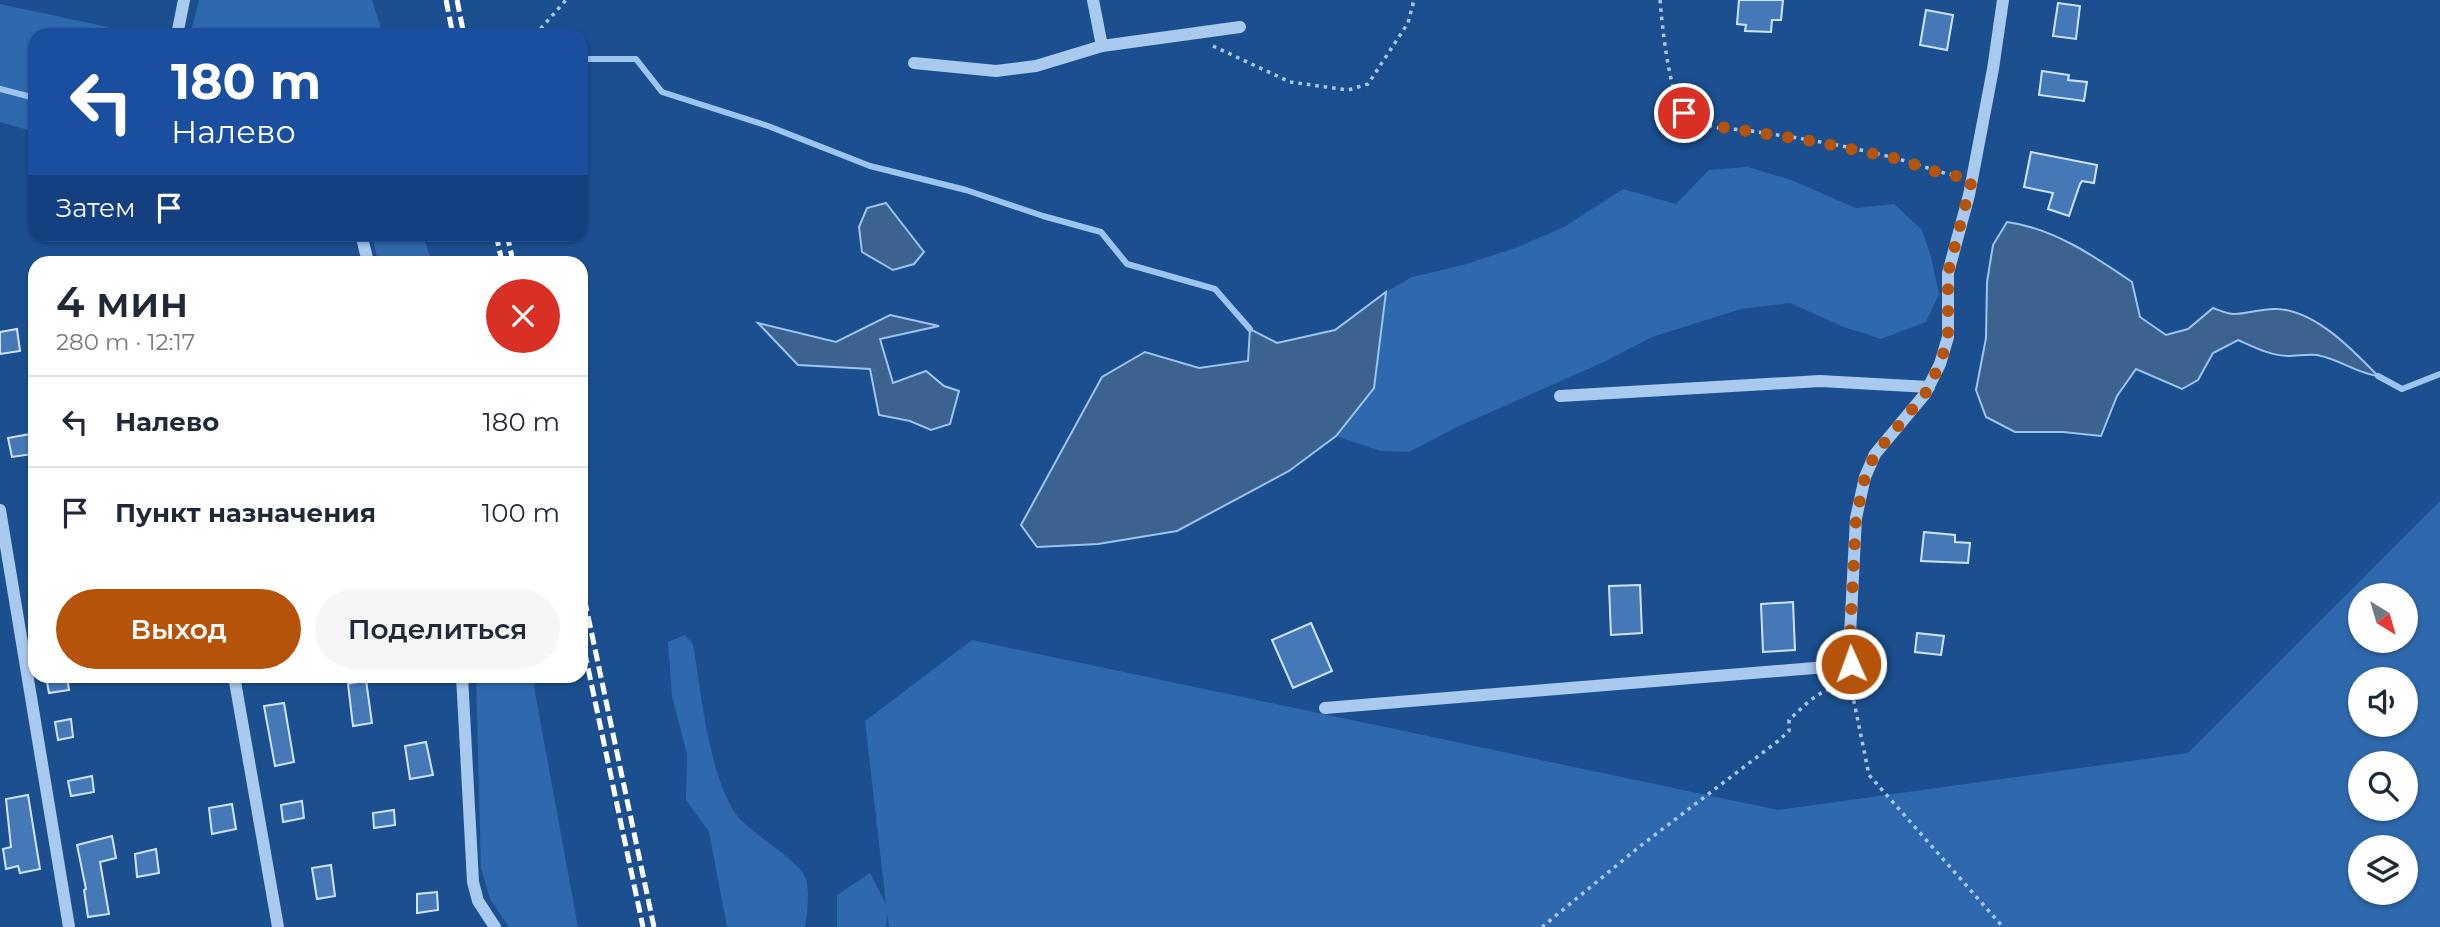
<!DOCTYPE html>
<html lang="ru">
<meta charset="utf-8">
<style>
:root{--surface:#fff;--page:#f6f6f7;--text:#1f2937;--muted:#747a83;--line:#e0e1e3;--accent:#b45309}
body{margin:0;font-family:Montserrat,sans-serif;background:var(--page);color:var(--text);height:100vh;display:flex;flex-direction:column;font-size:26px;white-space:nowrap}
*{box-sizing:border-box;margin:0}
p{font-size:23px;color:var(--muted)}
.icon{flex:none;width:38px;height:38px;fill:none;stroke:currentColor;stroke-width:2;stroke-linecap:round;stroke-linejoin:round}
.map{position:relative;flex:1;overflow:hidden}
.sheet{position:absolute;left:28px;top:256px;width:560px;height:427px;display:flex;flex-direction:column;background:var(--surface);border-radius:21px;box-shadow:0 2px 5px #0004}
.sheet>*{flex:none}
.hud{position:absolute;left:28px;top:28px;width:560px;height:214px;border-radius:21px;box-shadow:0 2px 5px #0004;background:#1a4fa0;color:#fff;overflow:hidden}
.needle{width:46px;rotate:143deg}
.buttons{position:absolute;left:2348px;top:583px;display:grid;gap:14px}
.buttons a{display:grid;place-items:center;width:70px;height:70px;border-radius:50%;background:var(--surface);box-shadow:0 2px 5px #0004;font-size:35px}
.pin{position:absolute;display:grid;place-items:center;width:60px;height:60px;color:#fff;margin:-30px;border:4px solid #fff;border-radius:50%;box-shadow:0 2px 7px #0007}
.me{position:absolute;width:77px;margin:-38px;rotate:358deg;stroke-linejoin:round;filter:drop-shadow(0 0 5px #0008)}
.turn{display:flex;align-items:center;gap:24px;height:147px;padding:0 28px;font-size:32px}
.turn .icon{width:91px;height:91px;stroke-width:2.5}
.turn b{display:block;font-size:49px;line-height:60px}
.then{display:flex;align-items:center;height:66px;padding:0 28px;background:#0003;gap:14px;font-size:26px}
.round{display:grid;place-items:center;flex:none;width:74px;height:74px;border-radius:37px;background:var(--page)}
.overview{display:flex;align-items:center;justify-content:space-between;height:119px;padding:0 28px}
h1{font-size:42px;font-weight:600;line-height:52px}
.primary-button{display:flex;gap:14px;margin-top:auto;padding:14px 28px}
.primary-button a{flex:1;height:80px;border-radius:42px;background:var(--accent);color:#fff;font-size:28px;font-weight:600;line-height:80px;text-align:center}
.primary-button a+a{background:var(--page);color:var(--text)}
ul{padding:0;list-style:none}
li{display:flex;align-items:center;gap:21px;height:91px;padding:0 28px;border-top:2px solid var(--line)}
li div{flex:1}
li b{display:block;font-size:26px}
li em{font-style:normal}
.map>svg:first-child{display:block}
.green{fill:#2e69ad;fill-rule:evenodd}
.water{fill:#3c6290;stroke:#9cc4f0;stroke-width:2}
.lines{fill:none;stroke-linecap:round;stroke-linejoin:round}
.stream{stroke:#9cc4f0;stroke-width:6}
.building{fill:#4478b7;stroke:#cfe3fa;stroke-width:2}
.path{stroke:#a9c9ee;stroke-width:3.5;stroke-dasharray:3.5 5;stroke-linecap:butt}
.minor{stroke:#a9c9ee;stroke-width:12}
.rail{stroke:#fff;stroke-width:5;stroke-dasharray:12 5;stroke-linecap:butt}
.route{stroke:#b45309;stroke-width:12;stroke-dasharray:0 21.6}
</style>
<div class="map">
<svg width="2440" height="927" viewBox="0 0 2440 927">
<rect width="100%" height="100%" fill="#1b4f8f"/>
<g class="green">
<polygon points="199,0 372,0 383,35 190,35"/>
<polygon points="0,4 145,35 35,35 35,132 0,122"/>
<polygon points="1748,167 1791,180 1856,208 1894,204 1922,230 1931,257 1939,294 1926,322 1881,339 1841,326 1790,303 1741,309 1652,337 1604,362 1457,427 1409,452 1381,451 1336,436 1374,387 1386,292 1412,277 1463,265 1515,248 1564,227 1623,189 1676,204 1709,170"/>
<polygon points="372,235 423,235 432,262 378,262"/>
<path d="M 2440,501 L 2440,927 L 889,927 L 887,913 L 886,927 L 837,927 L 837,895 L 870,873 L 886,904 L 865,721 L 972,640 L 1778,810 L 2188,753 ZM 2406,595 L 2406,640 L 2361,640 L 2361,595 ZM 2406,679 L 2406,724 L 2361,724 L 2361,679 ZM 2406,763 L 2406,808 L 2361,808 L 2361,763 ZM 2406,847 L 2406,892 L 2361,892 L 2361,847 Z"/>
<path d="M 685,635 L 693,644 C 702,696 707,764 733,810 C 747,833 801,860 806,879 C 810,894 807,912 805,927 L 727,927 L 709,832 L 686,800 L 687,754 L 672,696 L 668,642 Z"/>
<polygon points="476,676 532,676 578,927 509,927 490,899 481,868"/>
</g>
<g class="water">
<polygon points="886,203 924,252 914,264 893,270 862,252 859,227 867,208"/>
<path d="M 2007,222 C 2053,228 2094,256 2132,282 L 2140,317 L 2166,335 L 2188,329 L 2213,308 C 2219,310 2227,314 2234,314 C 2248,314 2262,308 2277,309 C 2315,310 2354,351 2378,376 C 2356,373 2339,359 2317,355 C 2308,354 2298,356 2289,356 C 2271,356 2254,347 2238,340 L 2213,353 L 2198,380 L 2182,389 L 2136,369 L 2117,396 L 2101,436 L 2063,432 L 2015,432 L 1986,417 L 1976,390 L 1986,338 L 1987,282 L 1993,245 Z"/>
<polygon points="1386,292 1374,388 1336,436 1289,471 1177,531 1098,544 1037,547 1021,525 1102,377 1145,352 1199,368 1248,361 1250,329 1277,343 1335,330"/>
<polygon points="890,315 939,326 880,339 893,383 926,371 944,386 959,391 950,424 931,430 910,421 879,415 870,369 798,365 758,323 836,342"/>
</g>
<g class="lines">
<g class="stream">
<polyline points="581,59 636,59 662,92 768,126 870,166 966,190 1043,216 1101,232 1127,264 1215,289 1250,329"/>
<polyline points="0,89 35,98"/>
<polyline points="2378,376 2402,389 2440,374"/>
</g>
</g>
<g class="building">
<polygon points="1739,0 1783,0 1781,20 1772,20 1771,32 1745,31 1746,25 1737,24"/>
<polygon points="2058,3 2080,6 2076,39 2053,36"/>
<polygon points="1926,10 1953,15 1947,50 1920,45"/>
<polygon points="2042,71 2069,75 2068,80 2087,82 2084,101 2039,95"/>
<polygon points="2031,152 2097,165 2094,183 2082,181 2080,184 2069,216 2048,209 2053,193 2024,187"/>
<polygon points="17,329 20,351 0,354 0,332"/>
<polygon points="30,434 33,454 12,457 8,438"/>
<polygon points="1924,532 1955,535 1955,542 1970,543 1968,563 1921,561"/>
<polygon points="1640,585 1642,633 1611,635 1609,586"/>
<polygon points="1793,602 1795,650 1763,652 1761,604"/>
<polygon points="1311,623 1332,671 1293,688 1272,640"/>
<polygon points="1917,633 1944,636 1941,655 1915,652"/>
<polygon points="54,676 67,676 69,690 49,693 46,677"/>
<polygon points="366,680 372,723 353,726 348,684"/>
<polygon points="284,703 294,762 275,766 264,706"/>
<polygon points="71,719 73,737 58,740 55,722"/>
<polygon points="426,742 433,775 410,779 405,746"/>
<polygon points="92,776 94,792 71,796 68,781"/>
<polygon points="28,795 40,869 20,873 18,866 6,869 3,849 11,847 6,799"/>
<polygon points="302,801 304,818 283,822 281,805"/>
<polygon points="232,804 236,829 212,834 209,808"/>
<polygon points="394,810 395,825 374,828 373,813"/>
<polygon points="112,836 116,858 100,862 109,914 88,917 84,890 86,889 77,845"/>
<polygon points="156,849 159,873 137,877 135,854"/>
<polygon points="331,865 335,896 317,899 312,868"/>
<polygon points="437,892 438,910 417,913 417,894"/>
</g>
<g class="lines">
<g class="path">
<path d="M 1660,0 C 1662,24 1669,97 1685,114 C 1701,130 1730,128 1751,131 C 1800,138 1850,146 1898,159 C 1919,164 1938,173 1959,176"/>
<polyline points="535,35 566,0"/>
<polyline points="1213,46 1290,82 1348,90 1368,84 1408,23 1414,0"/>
<polyline points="1852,692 1869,775 2003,927"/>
<path d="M 1542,927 L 1639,847 L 1778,741 L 1789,731 L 1789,720 C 1804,706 1817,691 1838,687"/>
</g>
<g class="minor">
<polyline points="1093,0 1102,46"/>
<polyline points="177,35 184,0"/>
<polyline points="914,63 996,71 1036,66 1102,46 1240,27"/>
<polyline points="361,234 368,262"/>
<polyline points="1560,396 1820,381 1929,387"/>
<polyline points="0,510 69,927"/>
<polyline points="234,676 278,927"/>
<polyline points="462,676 473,882 478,901 495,927"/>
<polyline points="1852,680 1850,635 1856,518 1865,477 1875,454 1925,394 1940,364 1948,337 1948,273 1969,195 1993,69 2003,0"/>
<polyline points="1325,708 1851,665"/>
</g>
<g class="rail">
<polyline points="446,0 453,35"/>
<polyline points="457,0 464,35"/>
<polyline points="496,234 502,262"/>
<polyline points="507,234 513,262"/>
<polyline points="581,583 654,927"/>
<polyline points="581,635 643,927"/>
</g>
</g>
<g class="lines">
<polyline class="route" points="1684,113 1702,124 1818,142 1898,159 1940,173 1972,179 1948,273 1948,337 1940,364 1925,394 1875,454 1865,477 1856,518 1850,635 1851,664"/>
</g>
</svg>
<div class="buttons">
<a><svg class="needle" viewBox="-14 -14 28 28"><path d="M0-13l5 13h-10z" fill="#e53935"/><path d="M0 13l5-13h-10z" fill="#747a83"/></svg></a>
<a><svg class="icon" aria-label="sound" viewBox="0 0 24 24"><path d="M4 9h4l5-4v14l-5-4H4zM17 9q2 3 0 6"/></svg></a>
<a><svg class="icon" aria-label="search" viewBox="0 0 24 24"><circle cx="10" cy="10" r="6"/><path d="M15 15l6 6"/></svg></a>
<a><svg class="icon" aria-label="layers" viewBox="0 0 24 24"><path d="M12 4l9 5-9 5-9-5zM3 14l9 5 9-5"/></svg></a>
</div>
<div class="pin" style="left:1684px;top:113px;background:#d93025"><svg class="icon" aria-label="arrive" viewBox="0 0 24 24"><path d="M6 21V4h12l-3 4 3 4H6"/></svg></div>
<svg class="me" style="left:1851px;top:664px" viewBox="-20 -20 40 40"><circle r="17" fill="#b45309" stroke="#fff" stroke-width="3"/><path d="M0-11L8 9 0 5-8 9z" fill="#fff"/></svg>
<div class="hud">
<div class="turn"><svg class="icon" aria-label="left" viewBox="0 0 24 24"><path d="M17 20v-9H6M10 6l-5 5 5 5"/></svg><div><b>180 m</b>Налево</div></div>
<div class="then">Затем<svg class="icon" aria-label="arrive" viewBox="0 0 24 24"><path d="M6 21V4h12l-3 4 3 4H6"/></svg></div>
</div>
<section class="sheet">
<div class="overview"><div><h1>4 мин</h1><p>280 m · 12:17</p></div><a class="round" style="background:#d93025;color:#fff"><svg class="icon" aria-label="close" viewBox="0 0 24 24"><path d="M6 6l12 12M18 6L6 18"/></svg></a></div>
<ul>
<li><svg class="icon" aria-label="left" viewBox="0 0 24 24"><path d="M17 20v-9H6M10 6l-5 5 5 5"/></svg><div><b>Налево</b></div><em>180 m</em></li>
<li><svg class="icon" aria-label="arrive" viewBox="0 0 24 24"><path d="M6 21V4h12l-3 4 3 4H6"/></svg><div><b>Пункт назначения</b></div><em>100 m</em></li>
</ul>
<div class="primary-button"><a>Выход</a><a>Поделиться</a></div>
</section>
</div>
